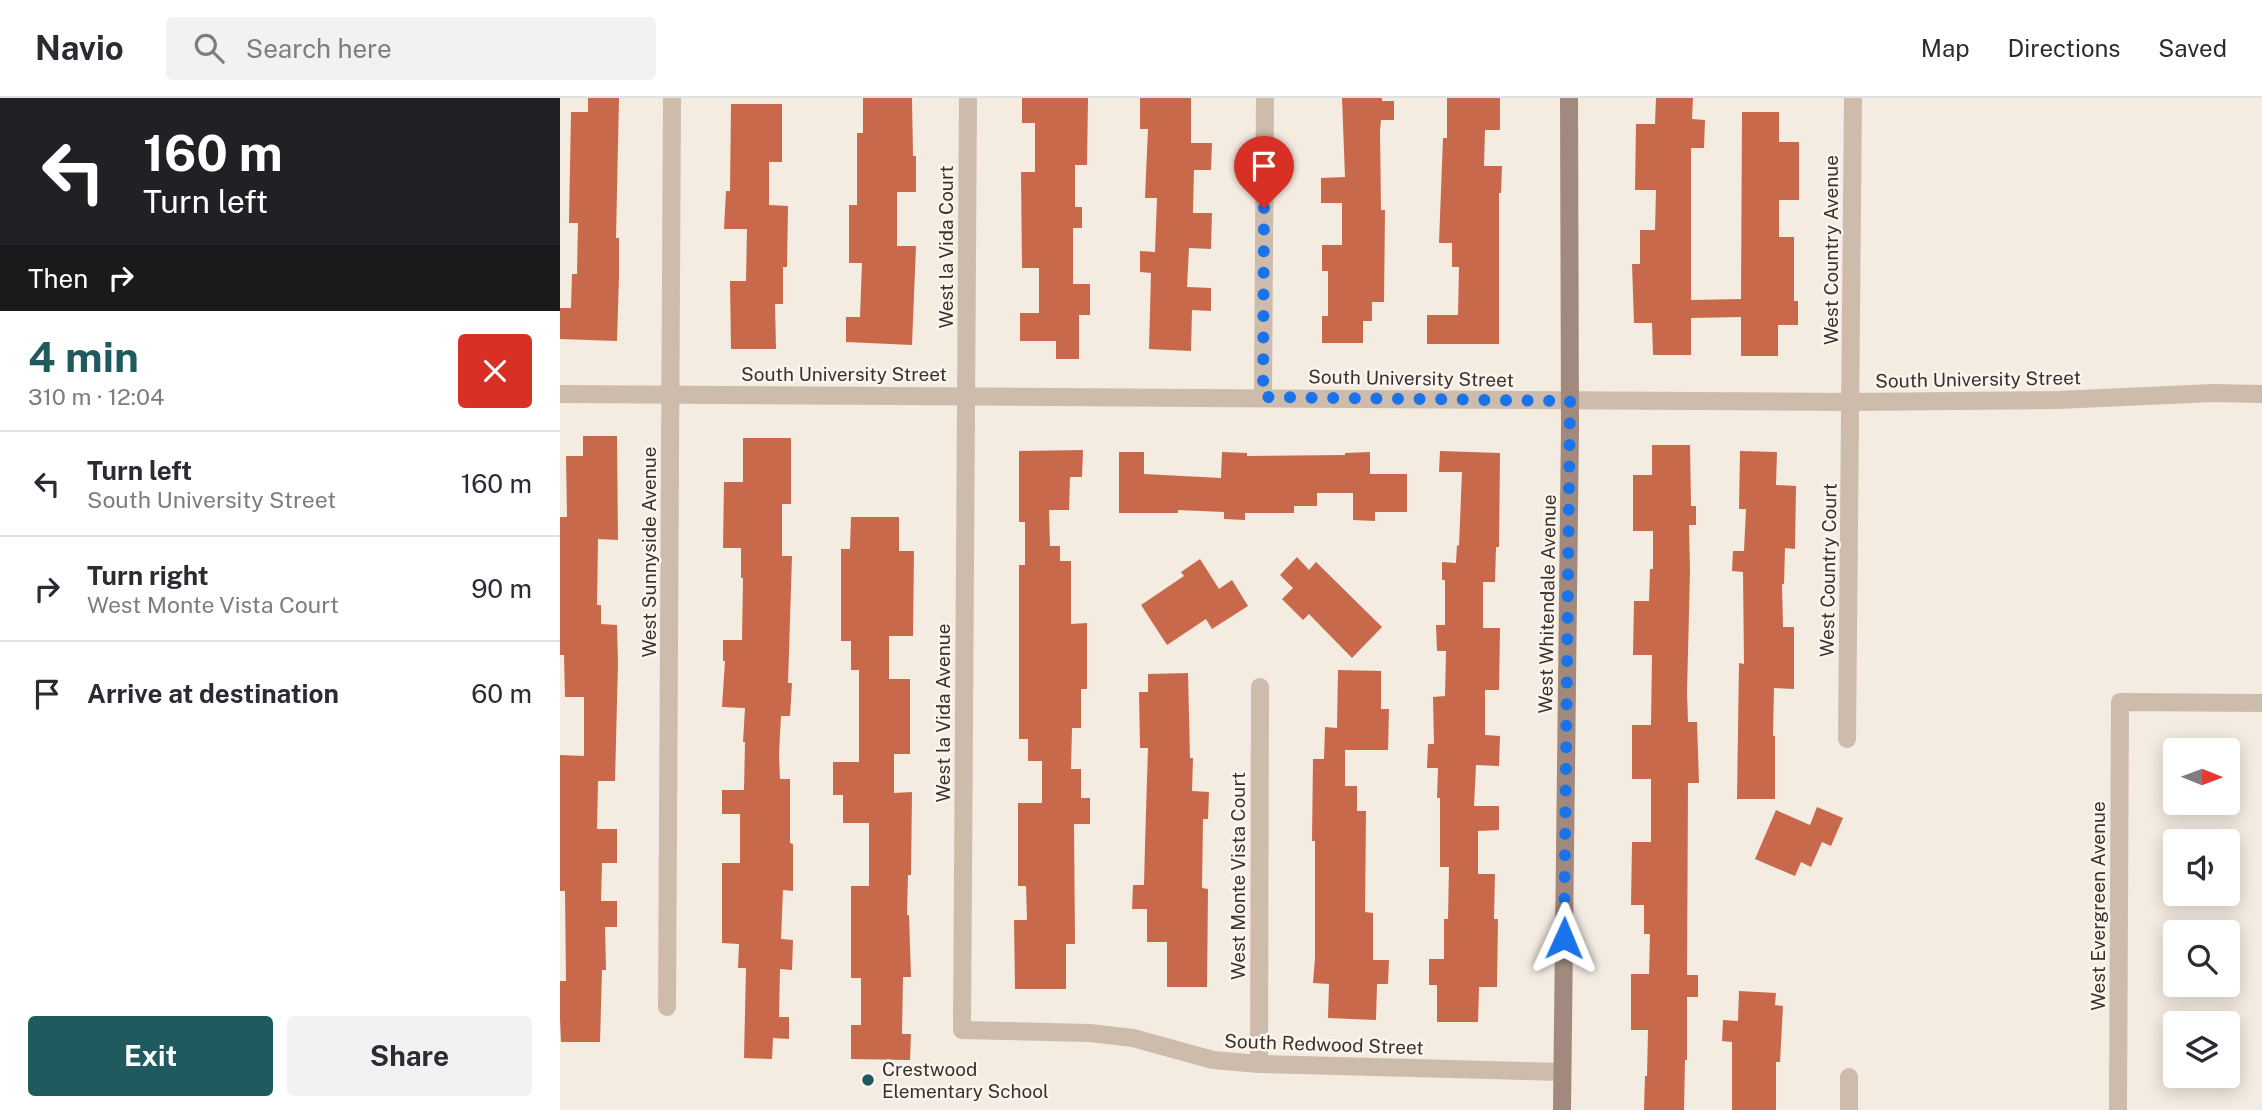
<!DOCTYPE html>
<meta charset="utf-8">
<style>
:root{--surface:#fff;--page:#f2f2f3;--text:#2b2b33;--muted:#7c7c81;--line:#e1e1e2;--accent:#1f5a5e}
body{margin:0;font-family:"Public Sans",sans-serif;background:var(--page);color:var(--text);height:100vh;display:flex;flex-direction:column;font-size:26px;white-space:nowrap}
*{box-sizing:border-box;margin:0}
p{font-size:23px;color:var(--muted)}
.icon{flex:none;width:38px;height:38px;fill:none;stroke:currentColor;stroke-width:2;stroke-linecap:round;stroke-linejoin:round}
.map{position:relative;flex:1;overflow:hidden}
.sheet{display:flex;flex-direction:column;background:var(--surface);width:560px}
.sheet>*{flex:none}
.banner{background:#202124;color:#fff;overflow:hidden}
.needle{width:46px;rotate:91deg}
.buttons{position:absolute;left:1603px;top:640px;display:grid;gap:14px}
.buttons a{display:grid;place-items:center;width:77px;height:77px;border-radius:7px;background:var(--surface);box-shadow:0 4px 18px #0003;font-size:35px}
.pin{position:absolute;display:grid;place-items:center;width:60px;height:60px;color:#fff;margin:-72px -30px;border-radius:50% 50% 50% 0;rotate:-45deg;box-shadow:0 0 7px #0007}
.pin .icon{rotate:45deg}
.me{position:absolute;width:77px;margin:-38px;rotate:1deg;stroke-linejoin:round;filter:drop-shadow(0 0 5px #0008)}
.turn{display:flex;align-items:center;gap:24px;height:147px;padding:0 28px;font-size:32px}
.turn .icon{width:91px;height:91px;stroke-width:2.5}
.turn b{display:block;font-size:49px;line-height:60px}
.then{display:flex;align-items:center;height:66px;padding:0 28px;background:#0003;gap:14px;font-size:26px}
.round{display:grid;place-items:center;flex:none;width:74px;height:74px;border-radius:7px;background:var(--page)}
.overview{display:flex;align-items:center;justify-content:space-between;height:119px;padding:0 28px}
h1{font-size:42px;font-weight:700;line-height:52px;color:var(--accent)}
.primary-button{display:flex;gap:14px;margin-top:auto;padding:14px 28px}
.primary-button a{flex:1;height:80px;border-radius:7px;background:var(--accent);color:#fff;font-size:28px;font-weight:700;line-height:80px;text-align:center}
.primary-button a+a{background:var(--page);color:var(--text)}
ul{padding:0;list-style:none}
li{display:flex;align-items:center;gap:21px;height:105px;padding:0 28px;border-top:2px solid var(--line)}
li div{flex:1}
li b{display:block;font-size:26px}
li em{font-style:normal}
header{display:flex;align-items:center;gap:42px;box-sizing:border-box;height:98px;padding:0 35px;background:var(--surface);border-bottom:2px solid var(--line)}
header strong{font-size:33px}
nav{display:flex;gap:38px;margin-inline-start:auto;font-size:24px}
.search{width:490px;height:63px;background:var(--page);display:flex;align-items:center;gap:18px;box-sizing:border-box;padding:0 24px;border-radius:7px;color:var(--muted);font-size:26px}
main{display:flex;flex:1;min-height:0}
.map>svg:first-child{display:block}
.building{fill:#c8694b}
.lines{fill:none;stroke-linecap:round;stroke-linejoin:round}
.street{stroke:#cdbbac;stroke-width:18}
.secondary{stroke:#a18a7d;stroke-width:18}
.route{stroke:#1a73e8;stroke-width:12;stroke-dasharray:0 21.6}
.poi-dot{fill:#1f5a5e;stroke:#fbf5ee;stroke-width:2.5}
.labels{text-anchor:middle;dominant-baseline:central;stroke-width:5;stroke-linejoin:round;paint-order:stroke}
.street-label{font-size:19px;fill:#3b302b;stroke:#fbf5ee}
.poi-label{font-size:19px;fill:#3b302b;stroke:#fbf5ee;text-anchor:start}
</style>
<header>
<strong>Navio</strong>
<div class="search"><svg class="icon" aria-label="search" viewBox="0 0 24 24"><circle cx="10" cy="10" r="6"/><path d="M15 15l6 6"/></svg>Search here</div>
<nav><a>Map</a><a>Directions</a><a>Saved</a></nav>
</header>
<main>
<section class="sheet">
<div class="banner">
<div class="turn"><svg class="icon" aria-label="left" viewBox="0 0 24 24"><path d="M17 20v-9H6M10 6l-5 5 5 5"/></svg><div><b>160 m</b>Turn left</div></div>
<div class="then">Then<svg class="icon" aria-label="right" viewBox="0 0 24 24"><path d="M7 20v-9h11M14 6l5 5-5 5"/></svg></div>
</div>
<div class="overview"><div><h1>4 min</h1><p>310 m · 12:04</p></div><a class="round" style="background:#d93025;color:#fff"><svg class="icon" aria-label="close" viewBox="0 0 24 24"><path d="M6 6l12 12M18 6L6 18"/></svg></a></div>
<ul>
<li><svg class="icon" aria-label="left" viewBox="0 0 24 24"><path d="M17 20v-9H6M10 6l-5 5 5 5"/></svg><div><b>Turn left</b><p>South University Street</p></div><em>160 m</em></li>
<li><svg class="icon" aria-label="right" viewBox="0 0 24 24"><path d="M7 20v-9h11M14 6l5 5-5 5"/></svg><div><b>Turn right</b><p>West Monte Vista Court</p></div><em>90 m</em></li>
<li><svg class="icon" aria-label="arrive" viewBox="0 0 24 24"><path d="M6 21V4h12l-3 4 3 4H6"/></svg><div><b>Arrive at destination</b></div><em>60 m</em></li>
</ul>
<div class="primary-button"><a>Exit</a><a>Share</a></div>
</section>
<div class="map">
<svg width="1702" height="1012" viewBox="0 0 1702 1012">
<rect width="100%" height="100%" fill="#f4ebe1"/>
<g class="building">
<polygon points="28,0 59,0 56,140 59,140 59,178 57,243 0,241 0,210 11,210 12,176 17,176 18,125 9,125 11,14 28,14"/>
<polygon points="303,0 352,0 353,58 356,58 356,94 337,94 337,148 356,148 352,247 286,244 286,219 300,219 302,165 289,165 289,107 297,107 297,35 303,35"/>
<polygon points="462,0 528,0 527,67 515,67 515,109 522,109 522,130 513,130 513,186 530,186 530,217 519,217 519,261 496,261 496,243 460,243 460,215 479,215 479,170 462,170 461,74 475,74 475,25 462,25"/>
<polygon points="580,0 631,0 631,45 652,45 651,72 634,72 633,115 652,115 651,151 629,150 627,189 651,190 651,213 632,212 631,253 589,251 591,175 580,174 580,153 595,154 597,100 585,100 588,31 580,31"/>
<polygon points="782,0 822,0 822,3 834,3 834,22 821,22 820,32 821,112 825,112 824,204 812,204 812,223 803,223 803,245 762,245 762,218 768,218 768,173 762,173 762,147 782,147 782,105 761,105 761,80 785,79"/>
<polygon points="887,0 940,0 940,32 925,32 924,68 942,68 941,95 939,95 939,246 867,246 867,217 898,217 899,169 892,169 892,145 879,145 883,40 887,40"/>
<polygon points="1096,0 1133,0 1132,21 1145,22 1144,50 1131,50 1131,202 1181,201 1182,14 1219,14 1219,44 1239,44 1239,102 1219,102 1219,139 1234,139 1234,203 1238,203 1238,227 1218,227 1218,258 1181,258 1181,219 1131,220 1131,257 1093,257 1092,225 1074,225 1072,166 1080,166 1080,132 1095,132 1096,92 1075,92 1076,26 1095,26"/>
<polygon points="171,6 222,6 222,64 209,64 209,107 228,108 227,169 223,169 223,206 215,206 216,251 171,251 170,183 186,183 187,131 164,131 166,93 170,93"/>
<polygon points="23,338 57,338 58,442 38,441 37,507 41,507 41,526 57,527 58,565 55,683 38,683 37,731 57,731 57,765 42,765 41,803 57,803 57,829 45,829 46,872 42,872 40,944 1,944 0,921 0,883 6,883 5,793 0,793 0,657 24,658 24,599 5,599 4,557 0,557 0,419 7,419 6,358 23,358"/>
<polygon points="183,340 231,340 231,406 222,406 222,458 232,458 228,585 232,585 230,618 221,618 219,656 220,681 230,681 230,745 233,746 233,793 223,792 221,841 233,842 232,872 220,871 219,919 229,919 229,941 213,940 212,961 184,960 186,870 178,870 179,846 162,845 162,765 180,765 180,716 162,716 162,692 184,692 185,644 183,644 185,610 162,609 165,563 163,563 163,542 182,542 183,480 181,480 181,450 163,450 164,384 183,384"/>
<polygon points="1092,347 1130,347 1131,408 1136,408 1136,427 1129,427 1130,473 1127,594 1128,624 1137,624 1139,685 1128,685 1127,877 1138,877 1138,899 1127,899 1127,962 1125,962 1124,1012 1084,1012 1085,978 1087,978 1088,932 1071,932 1071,876 1089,876 1090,836 1084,836 1084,807 1071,807 1072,744 1091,744 1091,681 1072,681 1072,627 1091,627 1092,557 1073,557 1074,503 1089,503 1090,471 1093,471 1093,433 1073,433 1073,377 1092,377"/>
<polygon points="523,352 522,379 510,379 509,412 489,412 490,448 500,448 500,463 511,463 511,526 527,525 527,591 521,591 521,630 512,630 511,671 521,671 521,700 530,700 530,726 514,726 515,846 506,846 506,891 455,891 454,822 467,822 466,788 458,788 458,705 482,705 482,663 468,663 468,641 459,641 459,467 465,467 465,424 459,424 459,353"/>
<polygon points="880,353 940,355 939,449 936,449 935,484 923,484 923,530 940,530 939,592 925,592 925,637 940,638 939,668 916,667 914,708 939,708 939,732 918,733 918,776 935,776 934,821 938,821 937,889 919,889 918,924 877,924 877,887 869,887 869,861 884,861 884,821 888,821 889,769 880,769 880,700 877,700 878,670 867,670 868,646 874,646 873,599 885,598 886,553 877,553 876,527 885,527 885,482 882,482 882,464 896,465 897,447 899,448 902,374 879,374"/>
<polygon points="1180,353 1217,354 1216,387 1236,388 1235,451 1225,450 1224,486 1222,486 1223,529 1234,529 1234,591 1214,590 1213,638 1215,638 1215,701 1177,701 1179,565 1184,566 1183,474 1172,473 1173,453 1184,453 1186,411 1179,411"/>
<polygon points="559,354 584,354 584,376 661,380 662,354 687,355 687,358 785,357 785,355 810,354 810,376 847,376 847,414 815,414 815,423 793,422 793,395 757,395 757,408 734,408 734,415 685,415 685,422 664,421 664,414 618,412 618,415 559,415"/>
<polygon points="291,419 339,419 339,453 354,453 353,538 329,538 329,581 350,581 350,656 334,656 334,695 352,694 351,777 348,777 347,817 349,817 351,879 343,879 342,936 351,936 350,962 291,961 291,927 301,927 301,880 291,880 291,788 309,788 309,725 283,725 283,697 273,697 273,664 299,664 299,572 291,572 291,543 281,543 281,451 290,451"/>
<polygon points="737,459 749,472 756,464 822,529 792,560 749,516 743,522 722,501 733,490 720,477"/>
<polygon points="640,461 659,491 672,482 688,508 652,531 646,521 607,547 581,507 624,478 621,474"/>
<polygon points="778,572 821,573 821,611 829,611 828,652 785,652 785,688 797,688 797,713 806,713 805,814 813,815 813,862 829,862 828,886 817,886 816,922 768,920 769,886 753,885 755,860 755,743 752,743 753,661 764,661 765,629 777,630"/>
<polygon points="628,575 630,660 633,660 632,693 649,694 648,721 643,721 642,790 648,791 647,889 607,889 607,844 587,844 587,811 572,811 573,787 584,787 585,747 588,650 580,650 579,594 588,594 588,576"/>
<polygon points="1257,709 1283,720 1271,748 1262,744 1251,769 1241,764 1235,778 1195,761 1216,712 1250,727"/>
<polygon points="1179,893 1216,895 1215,907 1223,908 1220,964 1216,964 1216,1012 1172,1012 1172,944 1162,943 1163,922 1178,923"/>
</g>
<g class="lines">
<g class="street">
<polyline points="408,0 402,932 530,935 573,940 653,962 699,966 1002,974"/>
<polyline points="0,296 1291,304 1498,302 1653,295 1702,296"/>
<polyline points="703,299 705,0"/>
<polyline points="1287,641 1293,0"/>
<polyline points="107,909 112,0"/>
<polyline points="699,966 700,589"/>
<polyline points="1289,1012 1289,979"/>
<polyline points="1558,1012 1560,604 1702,605"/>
</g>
<polyline class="secondary" points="1002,1012 1010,329 1009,0"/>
</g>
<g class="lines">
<polyline class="route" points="704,110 703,299 1010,303 1004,840"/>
</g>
<circle class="poi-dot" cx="308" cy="982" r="7"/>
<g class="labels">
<g class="street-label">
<text transform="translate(386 149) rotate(-90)">West la Vida Court</text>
<text transform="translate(1271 152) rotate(-90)">West Country Avenue</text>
<text x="284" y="276">South University Street</text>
<text transform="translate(851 280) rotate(1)">South University Street</text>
<text transform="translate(1418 281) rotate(-1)">South University Street</text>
<text transform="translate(89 454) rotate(-90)">West Sunnyside Avenue</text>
<text transform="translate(1268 472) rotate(-89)">West Country Court</text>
<text transform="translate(987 506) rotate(-89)">West Whitendale Avenue</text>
<text transform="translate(383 615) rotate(-90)">West la Vida Avenue</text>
<text transform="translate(678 778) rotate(-90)">West Monte Vista Court</text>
<text transform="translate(1538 808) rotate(-90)">West Evergreen Avenue</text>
<text transform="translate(764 946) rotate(2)">South Redwood Street</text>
</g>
<g class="poi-label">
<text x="322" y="971">Crestwood<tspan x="322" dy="22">Elementary School</tspan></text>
</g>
</g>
</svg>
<div class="buttons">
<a><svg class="needle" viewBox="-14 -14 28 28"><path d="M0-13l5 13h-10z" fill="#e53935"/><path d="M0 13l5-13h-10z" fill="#7c7c81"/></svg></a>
<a><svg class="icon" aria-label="sound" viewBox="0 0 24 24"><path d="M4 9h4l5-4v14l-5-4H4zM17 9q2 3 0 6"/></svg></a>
<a><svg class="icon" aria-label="search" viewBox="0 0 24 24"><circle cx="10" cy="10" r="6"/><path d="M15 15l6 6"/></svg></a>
<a><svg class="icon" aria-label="layers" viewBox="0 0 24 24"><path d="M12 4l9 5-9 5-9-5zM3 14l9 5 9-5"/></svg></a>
</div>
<div class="pin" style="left:704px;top:110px;background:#d93025"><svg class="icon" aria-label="arrive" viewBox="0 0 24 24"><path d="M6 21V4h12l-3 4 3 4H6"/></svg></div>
<svg class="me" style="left:1004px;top:840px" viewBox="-20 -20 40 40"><path d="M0-17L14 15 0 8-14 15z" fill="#1a73e8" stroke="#fff" stroke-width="4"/></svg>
</div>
</main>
